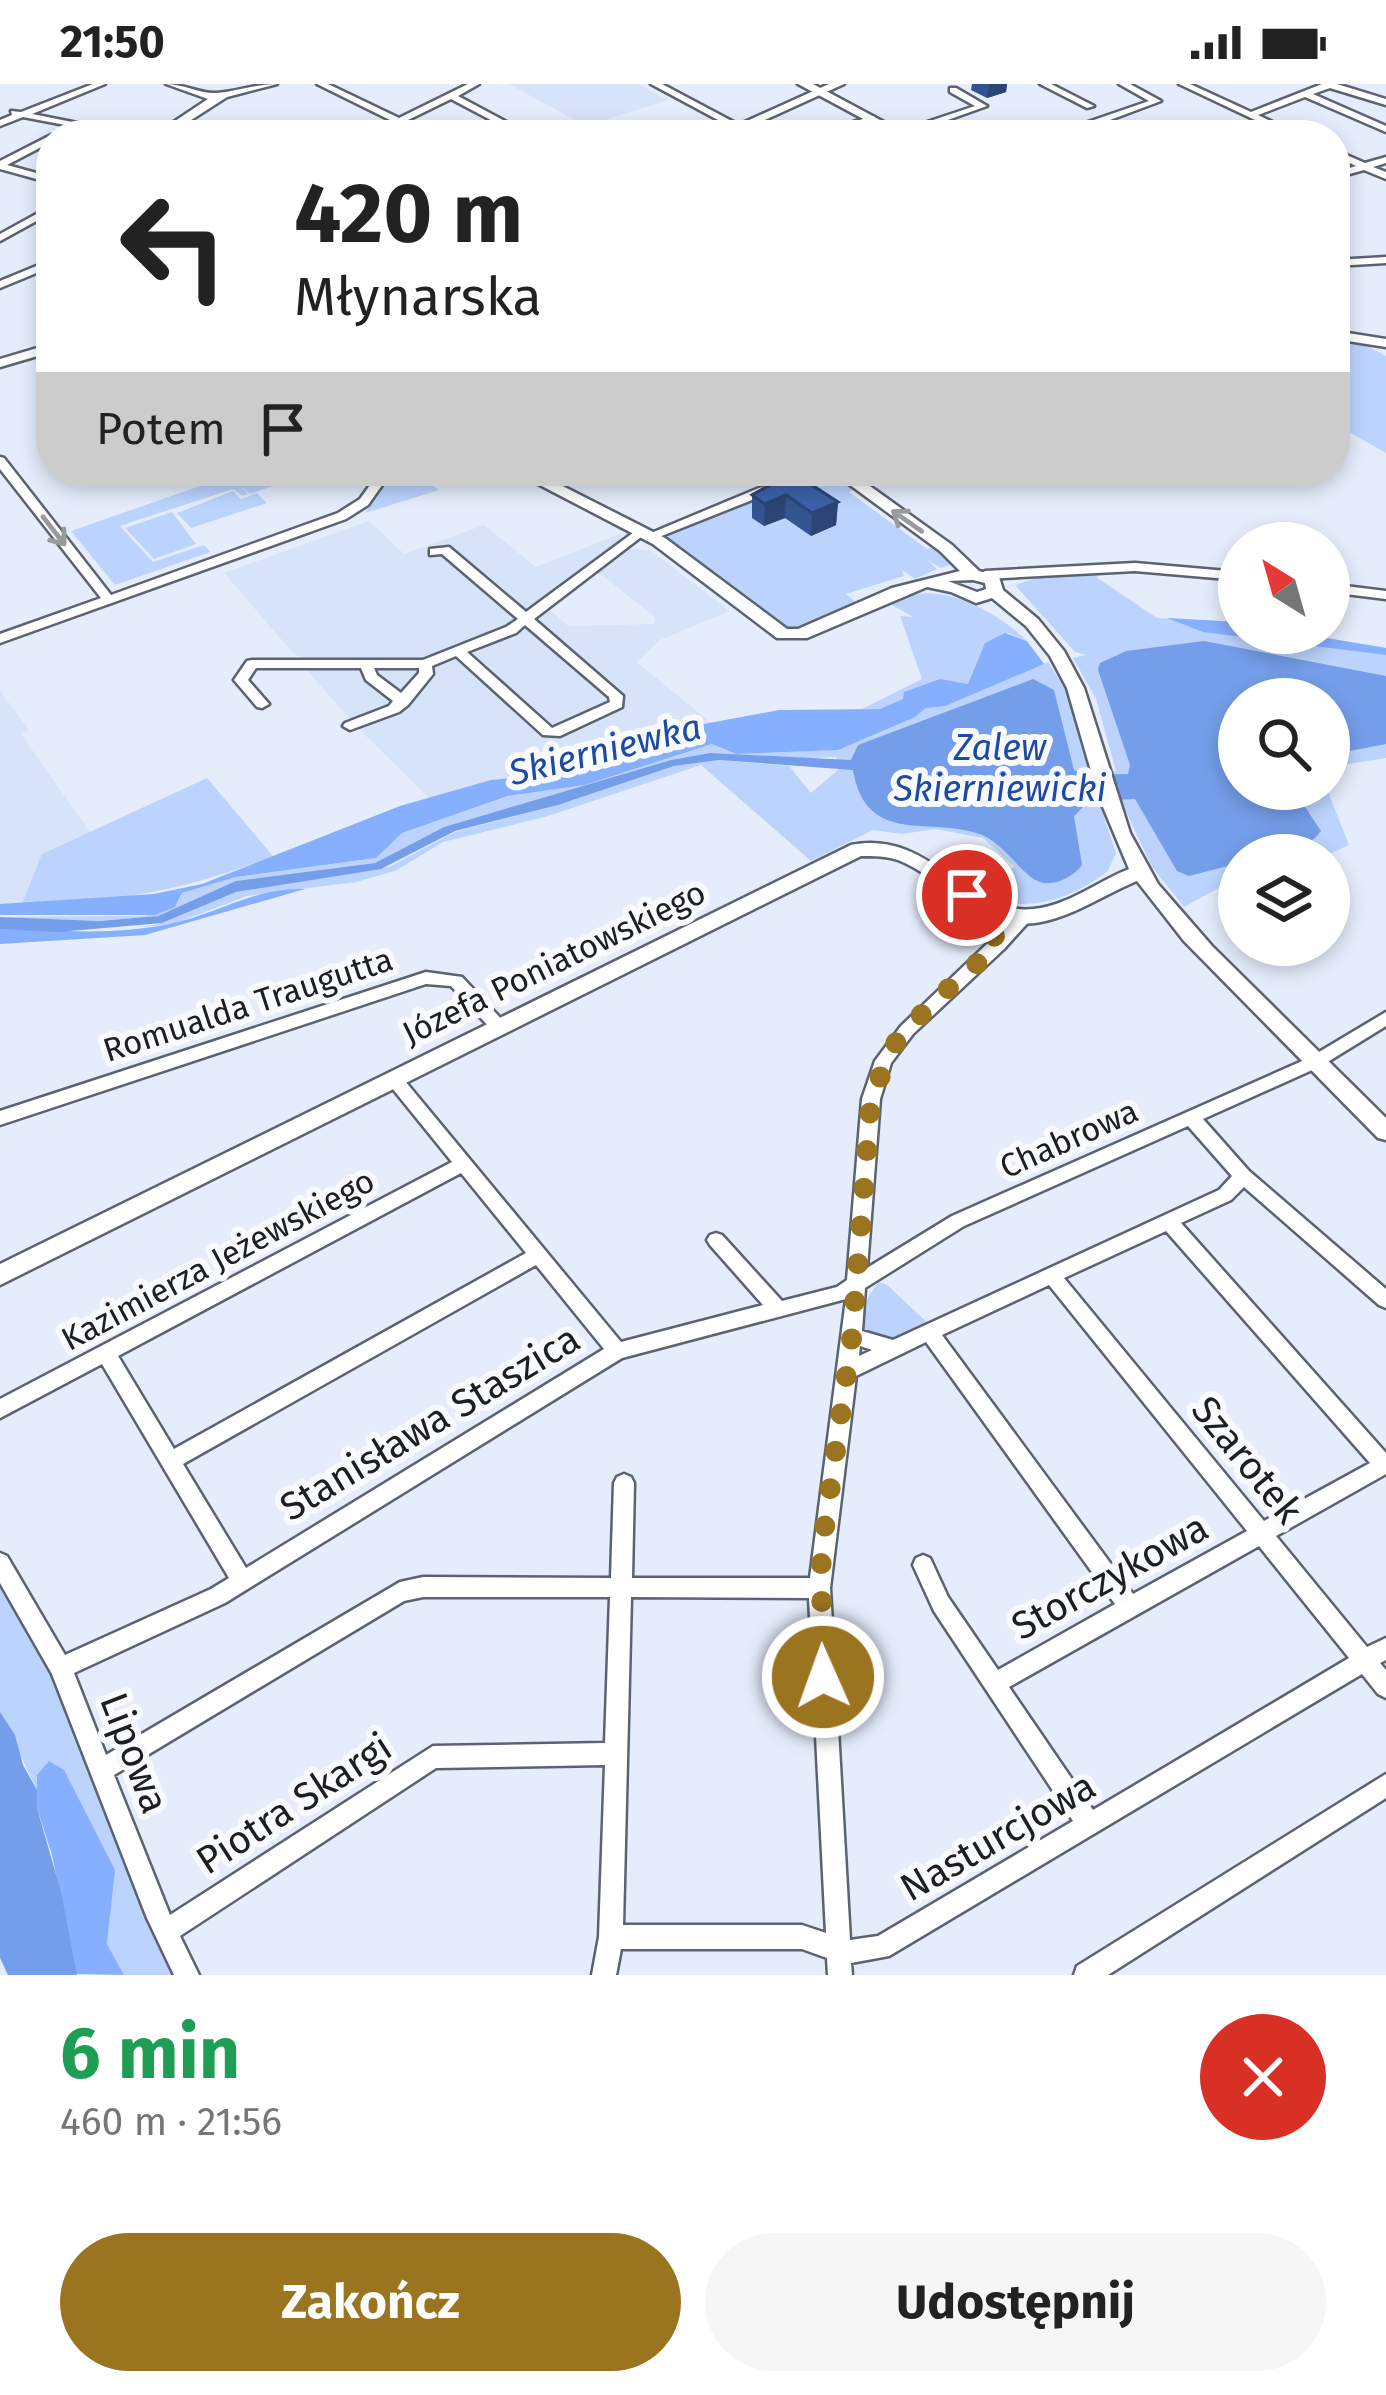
<!DOCTYPE html>
<html lang="pl">
<meta charset="utf-8">
<style>
:root{--surface:#fff;--page:#f6f6f6;--text:#222;--muted:#767676;--accent:#9b7420}
body{margin:0;font-family:"Fira Sans",sans-serif;background:var(--page);color:var(--text);height:100vh;display:flex;flex-direction:column;font-size:45px;white-space:nowrap}
*{box-sizing:border-box;margin:0}
p{font-size:39px;color:var(--muted)}
.icon{flex:none;width:66px;height:66px;fill:none;stroke:currentColor;stroke-width:2;stroke-linecap:round;stroke-linejoin:round}
.map{position:relative;height:1891px;overflow:hidden}
.sheet{display:flex;flex-direction:column;background:var(--surface);flex:1}
.sheet>*{flex:none}
.hud{position:absolute;left:36px;top:36px;width:1314px;height:366px;border-radius:48px;box-shadow:0 6px 18px #0003;background:#fff;color:var(--text);overflow:hidden}
.needle{width:78px;rotate:323deg}
.controls{position:absolute;left:1218px;top:438px;display:grid;gap:24px}
.controls a{display:grid;place-items:center;width:132px;height:132px;border-radius:50%;background:var(--surface);box-shadow:0 6px 18px #0003;font-size:60px}
.pin{position:absolute;display:grid;place-items:center;width:102px;height:102px;color:#fff;margin:-51px;border:6px solid #fff;border-radius:50%;box-shadow:0 3px 12px #0007}
.me{position:absolute;width:132px;margin:-66px;rotate:358deg;stroke-linejoin:round;filter:drop-shadow(0 0 9px #0008)}
.turn{display:flex;align-items:center;gap:42px;height:252px;padding:0 60px;font-size:54px}
.turn .icon{width:156px;height:156px;stroke-width:2.5}
.turn b{display:block;font-size:84px;line-height:102px}
.then{display:flex;align-items:center;height:114px;padding:0 60px;background:#0003;gap:24px;font-size:45px}
.round{display:grid;place-items:center;flex:none;width:126px;height:126px;border-radius:63px;background:var(--page)}
.head{display:flex;align-items:center;justify-content:space-between;height:204px;padding:0 60px}
h1{font-size:72px;font-weight:700;line-height:90px;color:#1e9e55}
.button{display:flex;gap:24px;margin-top:auto;padding:24px 60px}
.button a{flex:1;height:138px;border-radius:72px;background:var(--accent);color:#fff;font-size:48px;font-weight:700;line-height:138px;text-align:center}
.button a+a{background:var(--page);color:var(--text)}
.status{display:flex;justify-content:space-between;align-items:center;height:84px;padding:0 60px;background:var(--surface);direction:ltr}
.status svg{height:33px;fill:currentColor}
.map>svg:first-child{display:block}
.built{fill:#d6e3f8;fill-rule:evenodd}
.green{fill:#bcd4fd}
.forest{fill:#86b0fd}
.water{fill:#749ee9}
.lines{fill:none;stroke-linecap:round;stroke-linejoin:round}
.minor-casing{stroke:#5c6370;stroke-width:5}
.tertiary-casing{stroke:#5c6370;stroke-width:5}
.secondary-casing{stroke:#5c6370;stroke-width:5}
.minor{fill:#fff;fill-rule:evenodd}
.tertiary{fill:#fff;fill-rule:evenodd}
.secondary{fill:#fff;fill-rule:evenodd}
.wall{fill:#345491}
.shaded-wall{fill:#2b4576}
.building{fill:#3d62a9;stroke:#2b4576;stroke-width:3}
.oneway{stroke:#989a9c}
.route{stroke:#9b7420;stroke-width:21;stroke-dasharray:0 37.8}
.labels{text-anchor:middle;dominant-baseline:central;stroke-width:12;stroke-linejoin:round;paint-order:stroke}
.street-label{font-size:33px;fill:#1b1e23;stroke:#f9fafd}
.water-label{font-size:36px;font-style:italic;fill:#1d4aa2;stroke:#f9fafd}
.near-street-label{font-size:39px;fill:#1b1e23;stroke:#f9fafd}
</style>
<div class="status"><b>21:50</b><svg viewBox="0 0 49 12"><path d="M0 12V9h3v3zM5 12V6h3v6zM10 12V3h3v9zM15 12V0h3v12zM26 1h20v11H26zM47 4h2v5h-2z"/></svg></div>
<div class="map">
<svg width="1386" height="1891" viewBox="0 0 1386 1891">
<rect width="100%" height="100%" fill="#e5edfc"/>
<g class="built">
<polygon points="509,0 638,0 668,16 586,42"/>
<path d="M 369,437 L 404,470 L 484,441 L 536,483 L 620,450 L 622,454 L 613,463 L 652,467 L 729,527 L 660,556 L 637,578 L 711,639 L 651,650 L 600,676 L 552,690 L 491,696 L 429,714 L 359,645 L 304,583 L 306,576 L 294,570 L 224,489 ZM 593,489 L 602,491 L 656,534 L 654,540 L 568,542 L 548,524 Z"/>
<polygon points="0,607 29,646 21,650 90,748 42,770 22,820 0,820"/>
</g>
<g class="green">
<polygon points="1335,256 1364,260 1386,272 1386,369 1335,340 1335,280 1340,277 1335,274"/>
<polygon points="243,387 297,387 302,392 250,410 242,403 248,410 242,412 233,405 120,442 153,478 204,461 210,468 115,501 71,447"/>
<polygon points="392,387 415,387 439,406 365,429"/>
<polygon points="834,392 856,404 849,408 927,465 936,462 952,480 941,484 927,476 937,485 915,495 902,486 904,492 846,510 859,521 788,546 666,455 672,447 769,409"/>
<polygon points="233,407 241,415 257,409 267,419 191,444 177,429"/>
<polygon points="172,428 196,460 154,475 125,444"/>
<path d="M 1102,490 L 1096,493 L 1157,534 L 1239,538 L 1239,549 L 1296,549 L 1386,564 L 1386,674 L 1329,683 L 1329,615 L 1239,615 L 1239,705 L 1327,705 L 1349,761 L 1327,771 L 1239,771 L 1239,793 L 1184,823 L 1152,783 L 1123,721 L 1100,721 L 1116,769 L 1108,787 C 1073,814 1032,828 992,815 L 1014,782 L 983,754 L 935,745 L 902,750 L 873,746 L 811,777 L 701,681 L 548,732 L 443,758 L 395,787 L 356,798 L 247,812 L 176,839 L 138,844 L 162,839 L 236,808 L 389,783 L 455,748 L 558,721 L 674,682 L 719,676 L 789,682 L 811,709 L 839,685 L 836,673 L 787,675 L 710,669 L 671,676 L 444,743 L 375,779 L 236,798 L 158,832 L 98,837 L 0,833 L 144,832 L 177,820 L 182,809 L 236,793 L 370,775 L 402,749 L 509,712 L 585,701 L 712,660 L 736,670 L 835,666 L 884,628 L 950,598 L 880,625 L 862,625 L 922,595 L 900,532 L 913,533 L 892,521 C 930,490 997,527 1027,557 L 1008,549 L 987,558 L 974,585 L 1023,587 L 1048,578 L 1071,614 L 1092,686 L 1116,687 L 1096,615 L 1073,574 L 1086,571 L 1075,568 L 1015,501 L 1042,492 Z"/>
<path d="M 207,694 L 273,772 C 186,806 116,819 22,820 L 42,770 Z"/>
<path d="M 879,1198 L 887,1201 L 931,1242 C 918,1248 899,1259 885,1257 C 848,1253 863,1216 879,1198 Z"/>
<polygon points="0,1500 54,1596 173,1891 124,1891 107,1860 110,1834 37,1691 37,1706 0,1628"/>
</g>
<g class="forest">
<polygon points="1167,534 1239,538 1239,549 1296,549 1386,564 1386,571 1203,548"/>
<polygon points="1005,549 1027,557 1044,580 945,622 926,624 915,633 838,666 736,670 712,660 585,701 508,712 402,749 376,774 236,793 182,809 175,823 155,831 0,831 0,820 154,810 202,800 400,722 491,696 552,690 600,676 651,650 779,626 880,625 903,615 904,608 940,595 968,600 985,559"/>
<path d="M 305,805 L 145,851 L 0,860 L 0,845 C 56,846 114,852 169,840 C 216,831 254,803 305,805 Z"/>
<polygon points="49,1677 64,1686 115,1786 107,1860 124,1891 76,1890 52,1771 37,1724 37,1691"/>
</g>
<g class="water">
<path d="M 1204,557 L 1386,592 L 1386,660 L 1329,671 L 1329,615 L 1239,615 L 1239,705 L 1293,705 L 1321,747 C 1306,769 1265,771 1239,771 L 1239,779 L 1189,792 L 1177,787 L 1135,715 L 1089,717 L 1074,732 L 1082,781 C 1074,792 1055,803 1040,798 C 1022,792 1006,761 982,751 C 932,731 866,764 853,686 L 719,676 L 674,682 L 558,721 L 455,747 L 381,785 L 236,808 L 162,839 L 58,848 L 0,845 L 0,833 L 99,837 L 158,832 L 236,797 L 375,779 L 444,743 L 671,676 L 710,669 L 851,676 L 858,661 L 1033,595 L 1054,606 L 1074,686 L 1085,691 L 1128,690 L 1130,681 L 1098,586 L 1100,579 L 1126,567 Z"/>
<polygon points="0,1628 15,1651 23,1681 37,1706 37,1724 61,1808 77,1891 8,1891 0,1874"/>
</g>
<g class="lines">
<g class="minor-casing">
<g id="minor">
<polygon points="93,0 105,0 32,30 138,51 118,51 23,33 0,42 0,36 12,31 11,27 21,28"/>
<polygon points="317,0 328,0 399,34 468,0 479,0 458,12 531,51 519,51 451,15 406,37 433,51 421,51 399,41 378,51 366,51 392,37"/>
<polygon points="651,0 662,0 758,51 746,51"/>
<polygon points="1040,0 1051,0 1094,22 1087,24"/>
<polygon points="1119,0 1130,0 1161,17 1094,42 1088,42 1088,38 1149,17"/>
<polygon points="1179,0 1190,0 1251,28 1322,0 1337,0 1386,15 1386,21 1330,4 1313,10 1386,42 1386,48 1305,13 1258,31 1300,51 1287,51"/>
<polygon points="950,4 956,4 987,22 906,51 896,51 897,48 975,22 950,8"/>
<polygon points="872,32 875,33 875,37 829,51 814,51"/>
<polygon points="51,51 51,58 7,81 51,93 51,99 0,85 0,77"/>
<polygon points="1335,66 1365,79 1386,73 1386,79 1373,83 1386,88 1386,95 1364,86 1335,94 1335,88 1356,82 1335,72"/>
<polygon points="51,122 51,129 0,157 0,150"/>
<polygon points="1386,173 1386,179 1335,182 1335,176"/>
<polygon points="51,176 51,183 0,204 0,197"/>
<polygon points="0,373 4,374 111,511 338,429 360,415 380,387 392,387 368,421 346,435 0,559 0,550 101,514 0,385"/>
<polygon points="821,387 840,387 767,410 654,455 646,455 644,452 759,404"/>
<path d="M 641,443 L 647,447 L 645,450 L 534,535 L 623,612 L 622,623 L 560,652 L 543,651 L 456,572 L 432,582 L 433,590 L 408,621 L 399,628 L 350,646 L 343,642 L 345,639 L 389,622 L 393,617 L 366,596 L 361,584 L 256,584 L 248,596 L 269,620 L 262,624 L 257,623 L 234,596 L 247,577 L 252,576 L 423,576 L 506,543 L 518,535 L 442,470 L 430,471 L 430,465 L 449,463 L 526,528 ZM 525,541 L 609,613 L 610,618 L 552,644 L 467,568 L 516,549 ZM 374,584 L 419,584 L 419,589 L 401,609 L 377,591 Z"/>
<polygon points="1135,479 1239,488 1239,496 1135,487 985,495 979,491 985,487"/>
<polygon points="1329,500 1386,507 1386,515 1329,508"/>
<path d="M 982,816 L 990,821 L 1000,847 L 1019,829 L 1031,829 L 1033,833 L 1004,865 L 913,950 L 891,979 L 880,1015 L 867,1184 L 952,1132 L 1309,974 L 1386,928 L 1386,942 L 1321,982 L 1203,1035 L 1249,1087 L 1386,1205 L 1386,1224 L 1379,1221 L 1244,1103 L 1231,1116 L 1181,1139 L 1386,1369 L 1386,1390 L 1276,1452 L 1367,1563 L 1386,1554 L 1386,1576 L 1380,1579 L 1386,1586 L 1386,1614 L 1378,1610 L 1362,1590 L 889,1872 L 851,1879 L 852,1891 L 828,1891 L 827,1874 L 802,1865 L 621,1865 L 616,1891 L 592,1891 L 599,1853 L 605,1681 L 436,1684 L 180,1852 L 199,1891 L 174,1891 L 147,1834 L 52,1590 L 0,1499 L 0,1469 L 7,1472 L 65,1571 L 211,1505 L 229,1494 L 102,1280 L 0,1334 L 0,1315 L 452,1078 L 388,999 L 386,995 L 388,991 L 400,991 L 621,1258 L 763,1221 L 710,1161 L 707,1156 L 710,1151 L 716,1149 L 722,1151 L 782,1217 L 837,1203 L 847,1196 L 862,1015 L 875,977 L 901,942 L 989,858 L 974,821 ZM 1188,1042 L 1232,1092 L 1219,1106 L 893,1256 L 862,1247 L 865,1204 L 964,1142 ZM 461,1089 L 526,1169 L 174,1365 L 118,1272 ZM 1166,1147 L 1370,1379 L 1264,1437 L 1064,1194 ZM 536,1181 L 604,1265 L 246,1484 L 183,1380 ZM 1049,1201 L 1247,1447 L 1133,1510 L 942,1251 ZM 846,1215 L 810,1494 L 632,1494 L 634,1399 L 631,1393 L 624,1390 L 617,1393 L 614,1399 L 611,1494 L 423,1493 L 400,1498 L 106,1671 L 74,1589 L 225,1519 L 622,1274 ZM 926,1258 L 1115,1520 L 998,1586 L 948,1513 L 930,1474 L 923,1471 L 916,1474 L 913,1481 L 934,1527 L 1073,1737 L 878,1852 L 850,1856 L 830,1504 L 856,1292 ZM 860,1262 L 872,1266 L 859,1272 ZM 1259,1462 L 1349,1574 L 1093,1726 L 1009,1603 ZM 423,1513 L 610,1513 L 605,1659 L 433,1662 L 170,1831 L 114,1691 L 404,1517 ZM 631,1513 L 809,1514 L 826,1849 L 802,1841 L 623,1841 Z"/>
<polygon points="426,888 462,893 505,939 507,943 505,947 493,947 451,902 426,900 0,1041 0,1027"/>
<polygon points="1386,1690 1386,1714 1108,1891 1074,1891 1077,1882"/>
</g>
</g>
<g class="tertiary-casing">
<g id="tertiary">
<path d="M 166,0 C 183,0 201,10 216,9 C 236,8 255,0 277,0 L 227,13 L 168,51 L 154,51 L 208,15 Z"/>
<polygon points="798,0 813,0 908,51 893,51"/>
<polygon points="1335,247 1386,255 1386,263 1335,255"/>
<path d="M 513,387 L 533,387 L 665,454 L 787,545 L 798,545 L 892,504 L 960,487 L 940,467 L 831,387 L 849,387 L 952,461 L 979,487 L 999,493 L 1003,506 L 1038,535 L 1064,567 L 1084,604 L 1130,749 L 1158,800 L 1212,862 L 1386,1034 L 1386,1056 L 1378,1054 L 1184,857 L 1137,797 C 1105,810 1076,831 1041,838 C 981,850 948,796 898,776 C 886,772 874,772 861,772 L 0,1201 L 0,1180 L 851,761 C 933,745 964,832 1033,825 C 1068,822 1098,797 1129,785 L 1098,711 L 1067,604 L 1050,572 L 1026,542 L 992,514 L 976,519 L 951,508 L 927,503 L 807,554 L 777,554 L 653,460 ZM 973,496 L 985,499 L 986,505 L 977,508 L 948,497 Z"/>
</g>
</g>
<g class="secondary-casing">
<g id="secondary">
<polygon points="829,0 844,0 732,51 716,51"/>
<polygon points="51,260 51,268 0,283 0,275"/>
</g>
</g>
<use href="#minor" class="minor"/>
<use href="#tertiary" class="tertiary"/>
<use href="#secondary" class="secondary"/>
</g>
<g class="wall">
<polygon points="972,0 1007,0 1006,8 987,14 971,6"/>
<polygon points="812,393 811,400 838,418 836,441 811,452 785,434 764,442 752,434 752,411"/>
</g>
<g class="shaded-wall">
<polygon points="989,0 1007,0 1006,8 987,14"/>
<polygon points="786,411 785,434 764,442 765,420"/>
<polygon points="838,418 836,441 811,452 812,429"/>
</g>
<polygon class="building" points="788,391 812,393 809,399 838,418 812,429 786,411 765,420 752,411"/>
<defs><path id="oneway-shaft" d="M-6 0H5M1.5-3L5.5 0L1.5 3" fill="none" stroke-width="1.6" stroke-linecap="round" stroke-linejoin="round" transform="scale(3)"/></defs>
<g class="oneway">
<use href="#oneway-shaft" transform="translate(907 437) rotate(-145)"/>
<use href="#oneway-shaft" transform="translate(54 447) rotate(52)"/>
</g>
<g class="lines">
<polyline class="route" points="823,1593 821,1469 852,1252 871,1015 893,962 931,920 998,861 982,821 967,811"/>
</g>
<g class="labels">
<g class="street-label">
<text transform="translate(554 879) rotate(-26)">Józefa Poniatowskiego</text>
<text transform="translate(248 921) rotate(-18)">Romualda Traugutta</text>
<text transform="translate(1069 1055) rotate(-24)">Chabrowa</text>
<text transform="translate(218 1176) rotate(-28)">Kazimierza Jeżewskiego</text>
</g>
<g class="water-label">
<text x="1000" y="664">Zalew<tspan x="1000" dy="41">Skierniewicki</tspan></text>
<text transform="translate(605 666) rotate(-14)">Skierniewka</text>
</g>
<g class="near-street-label">
<text transform="translate(430 1339) rotate(-31)">Stanisława Staszica</text>
<text transform="translate(1247 1376) rotate(51)">Szarotek</text>
<text transform="translate(1110 1493) rotate(-29)">Storczykowa</text>
<text transform="translate(134 1669) rotate(69)">Lipowa</text>
<text transform="translate(294 1720) rotate(-33)">Piotra Skargi</text>
<text transform="translate(998 1753) rotate(-30)">Nasturcjowa</text>
</g>
</g>
</svg>
<div class="controls">
<a><svg class="needle" viewBox="-14 -14 28 28"><path d="M0-13l5 13h-10z" fill="#e53935"/><path d="M0 13l5-13h-10z" fill="#767676"/></svg></a>
<a><svg class="icon" aria-label="search" viewBox="0 0 24 24"><circle cx="10" cy="10" r="6"/><path d="M15 15l6 6"/></svg></a>
<a><svg class="icon" aria-label="layers" viewBox="0 0 24 24"><path d="M12 4l9 5-9 5-9-5zM3 14l9 5 9-5"/></svg></a>
</div>
<div class="pin" style="left:967px;top:811px;background:#d93025"><svg class="icon" aria-label="arrive" viewBox="0 0 24 24"><path d="M6 21V4h12l-3 4 3 4H6"/></svg></div>
<svg class="me" style="left:823px;top:1593px" viewBox="-20 -20 40 40"><circle r="17" fill="#9b7420" stroke="#fff" stroke-width="3"/><path d="M0-11L8 9 0 5-8 9z" fill="#fff"/></svg>
<div class="hud">
<div class="turn"><svg class="icon" aria-label="left" viewBox="0 0 24 24"><path d="M17 20v-9H6M10 6l-5 5 5 5"/></svg><div><b>420 m</b>Młynarska</div></div>
<div class="then">Potem<svg class="icon" aria-label="arrive" viewBox="0 0 24 24"><path d="M6 21V4h12l-3 4 3 4H6"/></svg></div>
</div>
</div>
<section class="sheet">
<div class="head"><div><h1>6 min</h1><p>460 m · 21:56</p></div><a class="round" style="background:#d93025;color:#fff"><svg class="icon" aria-label="close" viewBox="0 0 24 24"><path d="M6 6l12 12M18 6L6 18"/></svg></a></div>
<div class="button"><a>Zakończ</a><a>Udostępnij</a></div>
</section>
